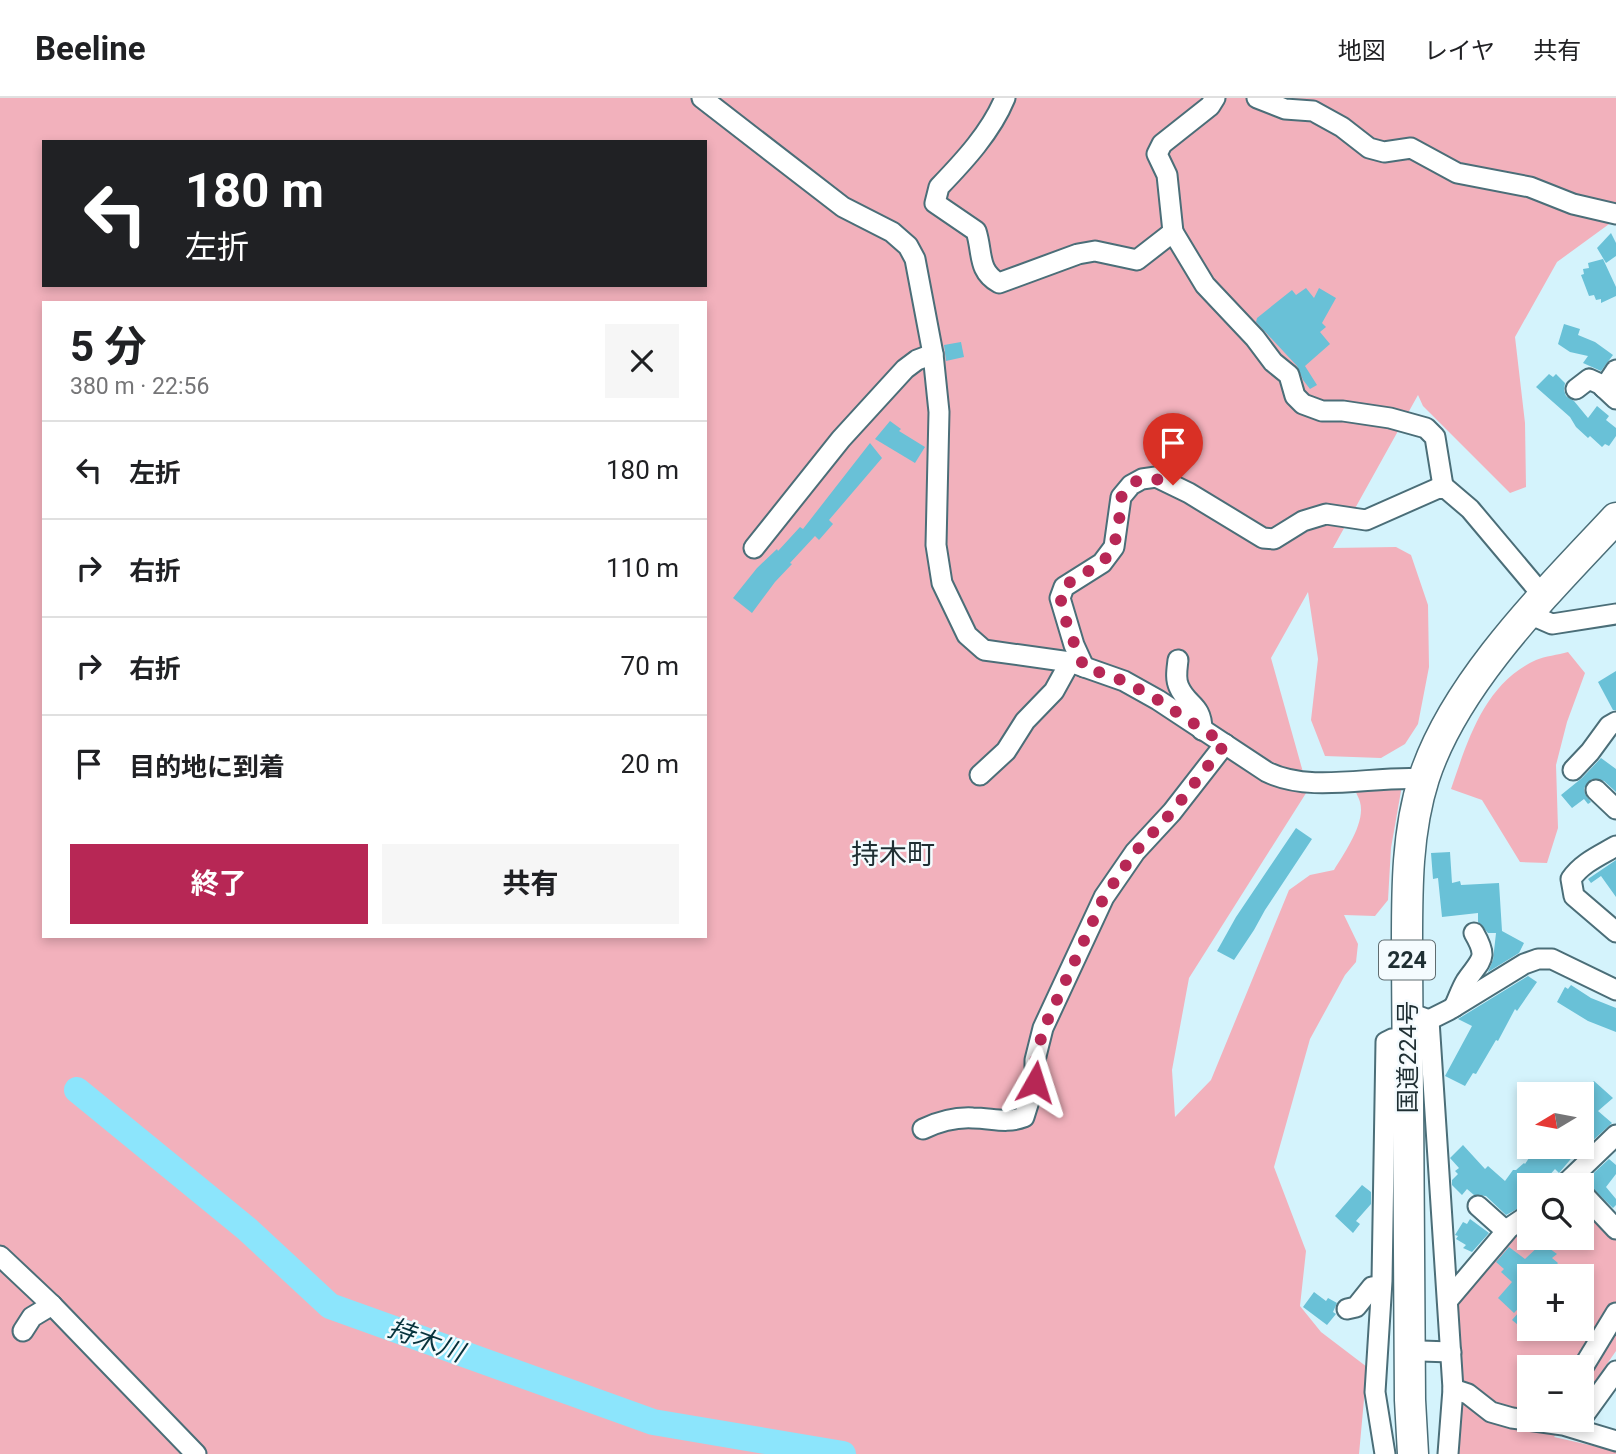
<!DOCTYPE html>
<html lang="ja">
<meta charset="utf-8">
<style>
:root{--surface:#fff;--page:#f6f6f6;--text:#202124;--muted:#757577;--line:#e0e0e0;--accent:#b72755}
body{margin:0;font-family:Roboto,"Noto Sans JP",sans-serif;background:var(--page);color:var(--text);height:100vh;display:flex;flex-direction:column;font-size:26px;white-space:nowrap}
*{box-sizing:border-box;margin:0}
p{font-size:23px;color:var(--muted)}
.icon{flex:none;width:38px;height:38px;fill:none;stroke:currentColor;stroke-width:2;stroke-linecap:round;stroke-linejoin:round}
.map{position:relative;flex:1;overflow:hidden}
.details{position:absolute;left:42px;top:203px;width:665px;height:637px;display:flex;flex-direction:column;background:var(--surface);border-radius:0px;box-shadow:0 4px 10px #0003}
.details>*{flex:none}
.top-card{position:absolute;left:42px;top:42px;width:665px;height:147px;border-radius:0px;box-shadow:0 4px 10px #0003;background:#202124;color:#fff;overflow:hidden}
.needle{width:46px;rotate:260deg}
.controls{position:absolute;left:1517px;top:984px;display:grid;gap:14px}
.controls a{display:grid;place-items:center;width:77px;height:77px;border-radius:0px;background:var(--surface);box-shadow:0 4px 10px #0003;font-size:35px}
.pin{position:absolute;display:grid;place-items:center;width:60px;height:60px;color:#fff;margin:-72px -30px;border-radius:50% 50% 50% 0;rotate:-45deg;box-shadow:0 0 7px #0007}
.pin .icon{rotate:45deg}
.me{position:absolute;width:77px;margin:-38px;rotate:6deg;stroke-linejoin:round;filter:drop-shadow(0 0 5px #0008)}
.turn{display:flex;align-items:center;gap:24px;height:147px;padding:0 28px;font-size:32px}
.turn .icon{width:91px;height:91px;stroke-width:2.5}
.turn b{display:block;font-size:49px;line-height:60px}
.round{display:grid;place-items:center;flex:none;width:74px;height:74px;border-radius:0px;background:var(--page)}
.summary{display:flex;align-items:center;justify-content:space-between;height:119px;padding:0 28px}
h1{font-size:42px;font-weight:700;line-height:52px}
.button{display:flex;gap:14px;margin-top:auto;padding:14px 28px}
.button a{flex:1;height:80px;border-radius:0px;background:var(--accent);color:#fff;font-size:28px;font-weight:700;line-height:80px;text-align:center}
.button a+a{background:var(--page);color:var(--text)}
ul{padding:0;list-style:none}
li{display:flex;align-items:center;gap:21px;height:98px;padding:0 28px;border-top:2px solid var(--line)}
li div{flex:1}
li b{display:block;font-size:26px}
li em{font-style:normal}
header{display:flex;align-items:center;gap:42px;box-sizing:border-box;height:98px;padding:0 35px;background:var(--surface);border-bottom:2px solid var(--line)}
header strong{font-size:33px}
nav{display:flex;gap:38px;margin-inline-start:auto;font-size:24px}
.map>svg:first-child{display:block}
.green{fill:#f2b1bc;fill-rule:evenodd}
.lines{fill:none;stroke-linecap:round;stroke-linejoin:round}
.river{stroke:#8ce5fc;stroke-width:26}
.building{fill:#69c1d7}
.minor-casing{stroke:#4b6e78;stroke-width:23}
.highway-casing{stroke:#4b6e78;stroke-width:33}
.minor{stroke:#fff;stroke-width:19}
.highway{stroke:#fff;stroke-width:30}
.route{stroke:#b72755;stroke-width:12;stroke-dasharray:0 21.6}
.labels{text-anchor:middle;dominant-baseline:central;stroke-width:5;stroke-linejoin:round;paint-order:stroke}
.shield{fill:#f4fbfe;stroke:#5f6c70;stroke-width:2}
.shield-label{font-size:23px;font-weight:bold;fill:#1f2f33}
.street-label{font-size:24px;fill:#1f2f33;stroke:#f4fbfe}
.water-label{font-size:26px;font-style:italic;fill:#07333d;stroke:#f4fbfe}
.quarter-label{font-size:28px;fill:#1f2f33;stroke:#f4fbfe}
</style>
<header>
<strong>Beeline</strong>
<nav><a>地図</a><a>レイヤ</a><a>共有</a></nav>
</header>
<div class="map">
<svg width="1616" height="1356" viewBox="0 0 1616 1356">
<rect width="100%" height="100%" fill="#d4f3fc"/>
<g class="green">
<path d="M 0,0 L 1616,0 L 1616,121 L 1557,164 L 1515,239 L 1525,325 L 1526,389 L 1510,395 L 1423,308 L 1418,297 L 1333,450 L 1396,449 L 1411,457 L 1428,507 L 1429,569 L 1418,626 L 1405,646 L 1381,660 L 1325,658 L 1311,622 L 1318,561 L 1308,494 L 1271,560 L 1308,692 L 1189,880 L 1172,972 L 1175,1019 L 1211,982 L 1289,792 L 1310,777 L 1334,772 C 1344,755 1366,725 1360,704 C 1358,697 1355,695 1355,688 L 1400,684 L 1401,693 L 1391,750 L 1388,802 L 1375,818 L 1344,817 L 1358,846 L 1356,864 L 1345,877 L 1310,941 L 1274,1069 L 1306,1153 L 1300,1208 L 1321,1234 L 1367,1269 L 1359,1356 L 0,1356 ZM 44,44 L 705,44 L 705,187 L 44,187 ZM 44,205 L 705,205 L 705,838 L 44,838 Z"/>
<path d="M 1568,554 L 1585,575 L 1567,624 L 1556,667 L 1558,730 L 1547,765 L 1520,764 L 1482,702 L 1451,691 C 1468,642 1484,586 1536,562 C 1545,558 1558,557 1568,554 Z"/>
<path d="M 1582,1100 L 1616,1136 L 1616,1253 L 1582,1302 L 1582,1269 L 1530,1269 L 1530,1321 L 1568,1321 L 1554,1339 L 1616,1353 L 1616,1356 L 1456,1356 L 1457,1204 L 1529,1120 L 1530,1139 L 1582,1139 ZM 1530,1178 L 1582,1178 L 1582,1230 L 1530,1230 Z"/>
</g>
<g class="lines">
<polyline class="river" points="77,992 247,1131 330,1208 653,1324 843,1356"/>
</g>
<g class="building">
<polygon points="1611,135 1616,145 1616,158 1606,165 1597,150"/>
<polygon points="1603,161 1616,189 1616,198 1601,205 1601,201 1596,202 1594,197 1589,198 1581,177 1584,176 1583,171 1589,170 1588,165"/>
<polygon points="1306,190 1314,200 1319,190 1336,200 1322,225 1326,229 1320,234 1330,246 1305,268 1317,287 1310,291 1303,282 1297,268 1256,224 1257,220 1292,192 1296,197"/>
<polygon points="1564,226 1580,231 1578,237 1595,244 1613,257 1601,273 1583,265 1588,258 1570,254 1558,246"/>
<polygon points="961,244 964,259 946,263 944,247"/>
<polygon points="1549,276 1553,279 1556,276 1565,285 1564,292 1566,298 1574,303 1588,320 1597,308 1609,318 1606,322 1616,330 1616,338 1609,348 1605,346 1602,349 1590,338 1588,340 1576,329 1570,319 1536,289"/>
<polygon points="890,323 901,331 899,333 925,349 915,365 875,341"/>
<polygon points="870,345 882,360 829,422 833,426 819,442 815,438 790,465 792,466 775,484 752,515 733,500 757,470 777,451 778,453 800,429 803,431"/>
<polygon points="1616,573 1616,612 1613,612 1598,584"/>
<polygon points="1601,660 1616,671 1616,694 1604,683 1592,681 1584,690 1585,696 1591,704 1588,706 1584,701 1572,710 1561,697 1582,680"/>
<polygon points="1296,730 1312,741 1265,812 1254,832 1234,862 1217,853 1236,819"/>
<polygon points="1450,754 1452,785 1460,783 1461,787 1499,785 1502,833 1524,845 1519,855 1488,874 1493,862 1496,835 1488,835 1478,824 1478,815 1442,819 1438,780 1433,781 1431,755"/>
<polygon points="1616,762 1616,799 1601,778 1591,785 1588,781"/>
<polygon points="1528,878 1537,884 1517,913 1515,911 1498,943 1496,942 1476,976 1473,975 1465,988 1445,978 1472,928 1458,921"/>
<polygon points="1571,887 1591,900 1616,910 1616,934 1588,923 1557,904 1565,889 1568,891"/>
<polygon points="1594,983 1613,1000 1598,1013 1612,1025 1590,1045 1584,1038 1588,1034 1582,1028 1582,998"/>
<polygon points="1463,1047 1485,1071 1488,1068 1505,1083 1513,1072 1516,1072 1524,1065 1525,1066 1537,1048 1567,1048 1575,1056 1559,1075 1555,1071 1541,1087 1530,1087 1530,1104 1506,1117 1486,1098 1474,1097 1467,1091 1462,1097 1452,1087 1452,1082 1458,1076 1455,1073 1459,1070 1450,1060"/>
<polygon points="1609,1061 1616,1067 1616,1076 1606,1089 1616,1101 1616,1107 1613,1110 1585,1083"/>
<polygon points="1362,1087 1371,1094 1371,1106 1356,1123 1360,1126 1353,1135 1335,1118"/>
<polygon points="1470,1121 1489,1135 1472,1154 1463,1150 1466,1147 1456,1141 1458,1138 1455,1137 1463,1124 1467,1126"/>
<polygon points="1542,1145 1557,1156 1552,1160 1558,1165 1547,1178 1530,1178 1530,1198 1514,1215 1498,1200 1512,1184 1501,1174 1504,1171 1496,1164 1509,1149 1525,1161"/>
<polygon points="1314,1194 1326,1203 1328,1200 1337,1205 1333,1214 1336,1216 1327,1227 1303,1209"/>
<polygon points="1519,1214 1530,1222 1524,1232 1512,1222"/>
</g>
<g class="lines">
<g class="minor-casing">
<g id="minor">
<path d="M 702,0 L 843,109 L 892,134 L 908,148 L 915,161 L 933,256 L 939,314 L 936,447 L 942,485 L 967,537 L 984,552 L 1070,564 L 1124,583 L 1158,602 L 1267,674 C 1312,696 1374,677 1423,681"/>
<path d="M 1005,0 C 991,34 964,63 939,89 L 935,105 L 976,133 C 983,154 977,173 999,185 L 1078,156 L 1095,153 L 1137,162 L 1173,134 L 1205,187 L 1255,240 L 1273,264 L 1289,277 L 1295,298 L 1303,306 L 1322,313 L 1343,313 L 1390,320 L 1426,330 L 1435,339 L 1443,388"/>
<polyline points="1257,0 1285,11 1313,13 1342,29 1369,50 1384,54 1411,50 1457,75 1530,89 1573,106 1616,116"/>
<polyline points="1173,134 1167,77 1157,56 1162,46 1210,8 1215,0"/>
<polyline points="1604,290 1616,272"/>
<polyline points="1576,291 1589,281 1600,286 1616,301"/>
<polyline points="754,450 841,341 905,271 917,262 933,256"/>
<polyline points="1529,516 1552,526 1616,516"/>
<path d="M 1178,562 C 1177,571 1175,581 1179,589 C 1187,608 1202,606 1202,632"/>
<polyline points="1084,569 1074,547 1060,500 1064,489 1102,465 1114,449 1121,399 1131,387 1142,381 1156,379 1189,395 1263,440 1274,441 1303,423 1326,416 1366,422 1443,388 1470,411 1544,499"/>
<polyline points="1573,672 1590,654 1609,628 1616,624"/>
<polyline points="980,677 1006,653 1025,623 1054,593 1070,564"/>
<polyline points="1596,692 1616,711"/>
<path d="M 1616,748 C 1599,758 1582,765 1571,781 L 1574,798 L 1616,834"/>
<path d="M 1454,909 C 1458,901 1461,891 1466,883 C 1481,861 1489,861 1474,835"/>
<polyline points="1407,914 1429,922 1453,1291 1448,1356"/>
<polyline points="1429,922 1449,912 1524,866 1538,861 1552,861 1616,892"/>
<path d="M 923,1031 C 940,1023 955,1019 973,1020 C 992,1020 1006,1026 1024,1019 L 1035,984 L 1035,962 L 1043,930 L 1104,799 L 1135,754 L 1172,714 L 1225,646"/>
<polyline points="1564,1087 1616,1037"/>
<polyline points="1582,1095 1616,1131"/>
<polyline points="1478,1108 1506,1133"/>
<polyline points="0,1158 52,1207 196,1356"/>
<polyline points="1448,1202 1509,1130 1530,1116"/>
<polyline points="1347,1211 1356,1209 1372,1189 1381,1188"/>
<polyline points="23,1233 32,1219 52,1207"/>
<polyline points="1421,1253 1451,1254"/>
<polyline points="1582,1271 1616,1215"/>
<polyline points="1453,1291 1468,1296 1491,1314 1512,1320 1563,1327 1616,1343"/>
<polyline points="1582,1320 1616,1273"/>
<polyline points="1385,1356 1375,1294 1382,1183 1386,944 1392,941 1408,940"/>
</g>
</g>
<g class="highway-casing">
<path id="highway" d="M 1413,1356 L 1410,1302 L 1407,855 C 1407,797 1406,736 1424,680 C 1455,584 1548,493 1616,420"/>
</g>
<use href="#minor" class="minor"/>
<use href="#highway" class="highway"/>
</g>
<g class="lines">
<path class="route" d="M 1035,984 L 1035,962 L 1044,930 L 1104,799 L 1135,754 L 1172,714 L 1225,646 L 1158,602 L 1124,583 L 1084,569 C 1078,555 1059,511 1061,497 C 1065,480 1091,475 1102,464 C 1116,451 1118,433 1120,414 C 1120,409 1119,402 1122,398 C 1133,376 1154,378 1173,387"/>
</g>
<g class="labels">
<rect class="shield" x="1379" y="842.5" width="56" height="39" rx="5"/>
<g class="shield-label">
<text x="1407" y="862">224</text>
</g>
<g class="street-label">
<text transform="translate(1408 959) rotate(-90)">国道224号</text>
</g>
<g class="water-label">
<text transform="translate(426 1242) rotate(20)">持木川</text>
</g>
<g class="quarter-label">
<text x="893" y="756">持木町</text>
</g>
</g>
</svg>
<div class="controls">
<a><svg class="needle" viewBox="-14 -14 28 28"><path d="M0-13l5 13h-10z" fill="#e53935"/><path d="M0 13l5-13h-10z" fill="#757577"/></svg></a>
<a><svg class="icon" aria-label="search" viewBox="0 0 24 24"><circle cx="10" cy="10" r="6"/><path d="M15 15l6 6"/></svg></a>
<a>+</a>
<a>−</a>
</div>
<div class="pin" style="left:1173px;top:387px;background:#d93025"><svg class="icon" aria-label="arrive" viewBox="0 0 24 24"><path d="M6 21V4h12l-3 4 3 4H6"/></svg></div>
<svg class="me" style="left:1035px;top:984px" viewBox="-20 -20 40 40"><path d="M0-17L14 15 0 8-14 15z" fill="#b72755" stroke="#fff" stroke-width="4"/></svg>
<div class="top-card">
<div class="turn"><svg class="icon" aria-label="left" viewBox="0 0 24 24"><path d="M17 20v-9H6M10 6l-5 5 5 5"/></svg><div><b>180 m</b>左折</div></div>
</div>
<section class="details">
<div class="summary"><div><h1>5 分</h1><p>380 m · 22:56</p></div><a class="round"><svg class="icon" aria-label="close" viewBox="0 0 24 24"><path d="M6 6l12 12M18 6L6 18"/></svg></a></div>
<ul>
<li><svg class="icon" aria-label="left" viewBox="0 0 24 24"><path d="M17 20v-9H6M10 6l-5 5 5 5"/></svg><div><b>左折</b></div><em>180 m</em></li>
<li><svg class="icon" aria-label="right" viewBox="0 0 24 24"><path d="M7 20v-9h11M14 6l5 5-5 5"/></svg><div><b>右折</b></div><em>110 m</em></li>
<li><svg class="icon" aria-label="right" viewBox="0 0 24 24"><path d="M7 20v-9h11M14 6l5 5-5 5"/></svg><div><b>右折</b></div><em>70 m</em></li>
<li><svg class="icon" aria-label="arrive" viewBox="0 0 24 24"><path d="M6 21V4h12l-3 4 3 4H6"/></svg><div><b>目的地に到着</b></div><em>20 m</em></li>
</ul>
<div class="button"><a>終了</a><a>共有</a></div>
</section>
</div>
